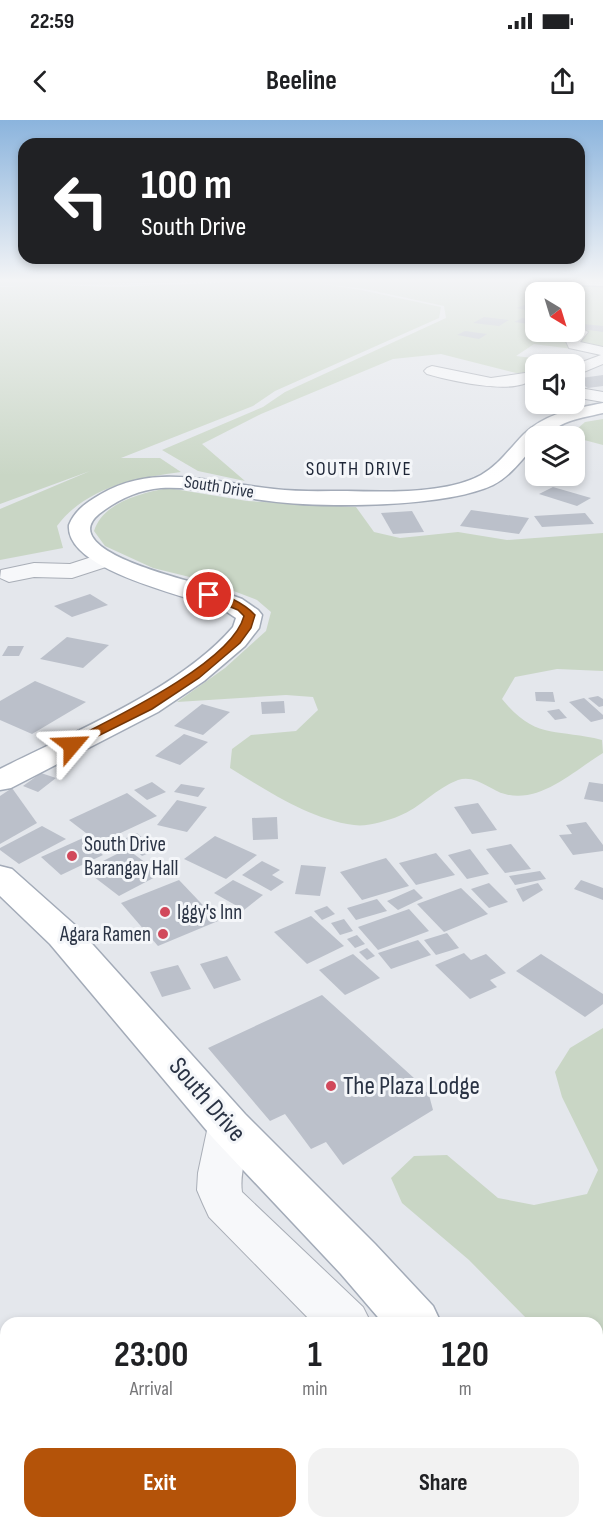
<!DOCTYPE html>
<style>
:root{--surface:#fff;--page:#f2f2f2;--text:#202124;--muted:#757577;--accent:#b45309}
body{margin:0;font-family:"Sofia Sans Condensed",sans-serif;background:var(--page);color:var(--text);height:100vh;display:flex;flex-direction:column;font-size:22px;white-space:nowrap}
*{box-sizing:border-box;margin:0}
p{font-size:20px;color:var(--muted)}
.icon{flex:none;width:33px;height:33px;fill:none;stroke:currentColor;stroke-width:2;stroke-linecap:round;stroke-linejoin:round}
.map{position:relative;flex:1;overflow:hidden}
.sheet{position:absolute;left:0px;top:1197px;width:603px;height:212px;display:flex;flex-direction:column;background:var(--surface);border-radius:18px 18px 0 0;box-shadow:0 3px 9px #0003}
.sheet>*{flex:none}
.guide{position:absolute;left:18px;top:18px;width:567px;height:126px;border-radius:18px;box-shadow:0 3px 9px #0003;background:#202124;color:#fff;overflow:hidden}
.needle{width:39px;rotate:142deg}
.tools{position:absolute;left:525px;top:162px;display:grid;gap:12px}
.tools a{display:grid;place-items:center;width:60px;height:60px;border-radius:12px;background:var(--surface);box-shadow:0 3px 9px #0003;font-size:30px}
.pin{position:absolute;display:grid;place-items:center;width:51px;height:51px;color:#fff;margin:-26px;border:3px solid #fff;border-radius:50%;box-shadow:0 2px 6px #0007}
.me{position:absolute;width:66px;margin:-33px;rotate:64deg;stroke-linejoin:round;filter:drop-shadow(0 0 4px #0008)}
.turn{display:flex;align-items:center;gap:21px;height:126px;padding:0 24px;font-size:27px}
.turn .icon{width:78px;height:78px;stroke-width:2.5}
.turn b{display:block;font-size:42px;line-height:51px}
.eta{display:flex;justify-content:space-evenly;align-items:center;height:102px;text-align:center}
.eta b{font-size:36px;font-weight:700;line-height:42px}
.button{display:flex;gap:12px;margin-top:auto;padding:12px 24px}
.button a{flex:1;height:69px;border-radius:18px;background:var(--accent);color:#fff;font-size:24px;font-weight:700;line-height:69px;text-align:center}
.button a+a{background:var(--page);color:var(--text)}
.status{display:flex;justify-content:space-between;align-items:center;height:42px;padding:0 30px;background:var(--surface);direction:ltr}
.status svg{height:16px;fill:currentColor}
header{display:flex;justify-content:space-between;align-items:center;height:78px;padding:0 24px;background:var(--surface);font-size:27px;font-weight:700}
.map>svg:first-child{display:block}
.green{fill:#c9d6c5;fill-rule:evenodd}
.building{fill:#bbc0ca}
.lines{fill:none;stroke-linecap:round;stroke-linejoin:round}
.minor-casing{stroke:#a9aeb7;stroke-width:2}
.major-casing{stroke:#a3abb8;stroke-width:3}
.minor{fill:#f7f8fa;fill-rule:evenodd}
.major{fill:#fff;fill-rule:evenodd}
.route{fill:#b45309;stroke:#753606;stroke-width:1.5}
.poi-dot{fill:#d1495b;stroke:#f4f6f9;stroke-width:2}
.labels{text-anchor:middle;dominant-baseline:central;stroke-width:6;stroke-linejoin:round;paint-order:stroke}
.far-street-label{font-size:18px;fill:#2b3445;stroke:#f4f6f9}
.far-quarter-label{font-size:20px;letter-spacing:1.5px;fill:#1d2536;stroke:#f4f6f9}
.poi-label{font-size:21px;fill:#2b3445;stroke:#f4f6f9;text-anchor:start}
.near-poi-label{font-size:26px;fill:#2b3445;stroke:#f4f6f9;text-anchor:start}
.near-street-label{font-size:26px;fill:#2b3445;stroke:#f4f6f9}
</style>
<div class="status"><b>22:59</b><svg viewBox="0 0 49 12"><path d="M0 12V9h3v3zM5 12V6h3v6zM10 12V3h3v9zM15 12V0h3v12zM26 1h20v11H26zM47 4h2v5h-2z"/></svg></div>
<header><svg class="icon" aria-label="back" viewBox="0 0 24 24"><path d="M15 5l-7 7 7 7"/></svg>Beeline<svg class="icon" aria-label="share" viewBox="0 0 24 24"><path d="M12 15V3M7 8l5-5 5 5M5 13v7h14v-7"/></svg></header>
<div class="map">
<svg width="603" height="1408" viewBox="0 0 603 1408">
<rect width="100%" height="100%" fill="#e4e7ec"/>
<g class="green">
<path d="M 0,159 L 478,159 L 496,162 L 603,166 L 603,233 L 534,224 L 516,236 L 565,242 L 564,244 L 536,244 L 535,253 L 524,255 L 441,234 L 393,239 L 261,294 L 202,324 L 245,361 L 198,351 L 162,330 L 263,287 L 285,272 L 446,198 L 444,186 L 365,169 L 316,163 L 361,170 L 441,187 L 439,198 L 275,271 L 253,286 L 121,338 L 160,338 L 181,352 C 136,358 86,367 57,406 L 63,428 L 0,440 L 0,389 L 90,351 L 0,384 L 0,167 L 46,165 L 118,167 L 284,160 L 0,166 ZM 536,172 L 574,172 L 574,212 L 536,212 Z"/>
<polygon points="603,299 603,325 569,316 585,302"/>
<path d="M 168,368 L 247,381 L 356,387 L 374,412 L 400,418 L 458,412 L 507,420 L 603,413 L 603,551 L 557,549 L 515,557 L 502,579 C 536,621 556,608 602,620 L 603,633 C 575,650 540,684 505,674 C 491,671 476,654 458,660 C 436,668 420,688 399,696 C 387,701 367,707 354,705 C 309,699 268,671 230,648 L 232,629 L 251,615 L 296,611 L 318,590 L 313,577 L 286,575 L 177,582 L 225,548 L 266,511 L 271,492 L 257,480 L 210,462 L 153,448 L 105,426 L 94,411 C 103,382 142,373 168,368 Z"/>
<polygon points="603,908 603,1311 597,1307 597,1203 531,1203 469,1140 402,1083 391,1058 414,1036 447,1035 498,1078 534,1085 587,1074 598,1050 562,977 555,952 570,928"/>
</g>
<g class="building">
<polygon points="536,181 536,192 516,188"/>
<polygon points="484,197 509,200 499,206 473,203"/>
<polygon points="522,198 536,200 536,205 514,202"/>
<polygon points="574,203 603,206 603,212 574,208"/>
<polygon points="465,211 487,214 479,219 457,215"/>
<polygon points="603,255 603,266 588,268 574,259"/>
<polygon points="553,367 591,378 577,386 539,374"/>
<polygon points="471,390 529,398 519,414 460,406"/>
<polygon points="412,391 424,412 393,414 381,393"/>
<polygon points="585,393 594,404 542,407 534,396"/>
<polygon points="90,474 108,485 72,497 54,486"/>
<polygon points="67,517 109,525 83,548 40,539"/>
<polygon points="8,526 24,526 19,536 2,536"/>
<polygon points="35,561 86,582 32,614 0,600 0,581"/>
<polygon points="535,572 553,572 555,582 536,581"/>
<polygon points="598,576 603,579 603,586 599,587 588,578"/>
<polygon points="584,578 603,595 603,599 591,602 569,582"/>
<polygon points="284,581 285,593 262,594 261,582"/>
<polygon points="202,584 230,592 203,615 174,606"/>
<polygon points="559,589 567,598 555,600 547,591"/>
<polygon points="184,614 208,622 180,645 155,636"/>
<polygon points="41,653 56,658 38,672 23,666"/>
<polygon points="152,662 166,672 147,680 134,670"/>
<polygon points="589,662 603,664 603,682 584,679"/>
<polygon points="181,664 205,668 198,677 174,672"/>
<polygon points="12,668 37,703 0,724 0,676"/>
<polygon points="127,673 157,696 99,723 69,700"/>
<polygon points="177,680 207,687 187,712 157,705"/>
<polygon points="478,683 497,710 472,714 454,687"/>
<polygon points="277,697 278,719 253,720 252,698"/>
<polygon points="586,702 603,725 603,731 573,735 559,715 572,714 566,705"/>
<polygon points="42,706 66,719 19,744 0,730 0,728"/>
<polygon points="137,713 156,730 142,736 124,719"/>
<polygon points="215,716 257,735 226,759 184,739"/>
<polygon points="83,718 103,735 61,755 41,737"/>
<polygon points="511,724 531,749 505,753 486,729"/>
<polygon points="127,729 161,754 119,776 85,750"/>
<polygon points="470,729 489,754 467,759 448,735"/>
<polygon points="436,733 455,755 416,765 399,743"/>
<polygon points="386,738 409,766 362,780 340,752"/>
<polygon points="262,741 280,750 272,755 284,762 271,771 242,755"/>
<polygon points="301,745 326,747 320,776 295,774"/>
<polygon points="540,751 546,759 515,765 509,756"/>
<polygon points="179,760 218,801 158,826 121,783"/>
<polygon points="233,760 263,775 244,790 214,773"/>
<polygon points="581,760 603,768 603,780 574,769"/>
<polygon points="489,763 508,782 489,788 471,769"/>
<polygon points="538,763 543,770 523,782 516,769"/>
<polygon points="461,768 488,794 444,812 417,784"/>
<polygon points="414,769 423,778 398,790 387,781"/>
<polygon points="377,779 387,791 356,800 347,788"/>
<polygon points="327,786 335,794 322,800 314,791"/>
<polygon points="409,789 429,811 378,830 358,807"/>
<polygon points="311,796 344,826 307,844 274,812"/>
<polygon points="344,799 353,811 340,815 331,803"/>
<polygon points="447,813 459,828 436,835 424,820"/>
<polygon points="357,815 365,824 355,828 347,819"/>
<polygon points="418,820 431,835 391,849 378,833"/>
<polygon points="367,828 375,836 367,840 359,832"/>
<polygon points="464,833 471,840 486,834 506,853 490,860 497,867 470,879 435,845"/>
<polygon points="353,834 380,858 345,875 319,850"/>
<polygon points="541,834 603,874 603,884 585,897 516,851"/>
<polygon points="227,836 241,860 214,869 200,844"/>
<polygon points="178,845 191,869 162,877 150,852"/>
<polygon points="322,875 414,958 429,975 433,990 343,1045 326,1022 311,1029 285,994 270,1001 208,928"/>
<polygon points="6,1310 6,1402 166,1402 170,1408 0,1408 0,1314"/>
</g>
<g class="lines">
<g class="minor-casing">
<g id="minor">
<polygon points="581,208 588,212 580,222 603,227 603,244 574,256 574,245 601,235 569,228 565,219 576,209"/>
<path d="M 432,246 L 491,258 L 525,253 L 533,258 C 517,277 448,260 427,254 L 424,251 L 427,248 Z"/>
<polygon points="574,267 603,272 603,282 574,277"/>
<polygon points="104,433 112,435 115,440 112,445 72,458 34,457 9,462 0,458 1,450 34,443 70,444"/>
<path d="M 229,989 L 244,994 C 256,1018 238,1046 242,1072 L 363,1187 L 371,1203 L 313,1203 L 209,1097 L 203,1084 L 197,1070 L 198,1053 L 208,1006 L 214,994 Z"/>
<polygon points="408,1402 464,1402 462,1408 406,1408"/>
</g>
</g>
<g class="major-casing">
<g id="major">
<polygon points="527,159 603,159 603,166 533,163"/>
<path d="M 603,283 L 603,293 C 590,296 577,298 565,303 C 555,307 547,316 536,316 L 536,324 C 523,338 511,356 493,365 C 445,388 322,388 269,381 C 233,377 197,366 161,368 C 138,370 117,380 99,394 C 57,429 176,457 195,463 C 211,468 226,473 242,479 L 258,490 L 262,495 L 259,508 L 245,526 L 204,561 L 158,592 L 11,668 L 0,670 L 0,649 C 73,612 180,569 233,507 L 236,498 L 224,490 C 189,476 65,451 69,405 C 75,390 87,382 101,374 C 156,342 215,363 274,369 C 298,372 323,371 347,371 C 386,372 446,374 481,355 C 499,345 510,328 524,314 C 546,293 574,289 603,283 Z"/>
<polygon points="0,746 12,749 76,806 245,994 375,1124 433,1186 441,1203 383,1203 341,1154 213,1018 50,824 0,776"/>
<polygon points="597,1400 600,1408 541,1408 539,1402 597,1402"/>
</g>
</g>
<use href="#minor" class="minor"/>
<use href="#major" class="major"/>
</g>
<linearGradient id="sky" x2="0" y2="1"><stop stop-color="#8bb4dd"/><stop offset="0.45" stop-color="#f3f4f6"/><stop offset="1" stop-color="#f3f4f6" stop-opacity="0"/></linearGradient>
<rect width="603" height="356" fill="url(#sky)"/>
<path class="route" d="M 206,472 C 221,471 245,484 255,495 L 251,508 L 240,523 L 199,558 L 152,589 L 76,627 L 67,627 L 65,625 L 67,622 C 110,600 232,543 244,496 L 238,490 L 206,477 Z"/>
<g class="poi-dot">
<circle cx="72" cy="736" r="6"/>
<circle cx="165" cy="792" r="6"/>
<circle cx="163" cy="814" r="6"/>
<circle cx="331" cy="966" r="6"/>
</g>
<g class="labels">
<g class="far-street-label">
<text transform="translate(219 367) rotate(9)">South Drive</text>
</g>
<g class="far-quarter-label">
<text x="359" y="349">SOUTH DRIVE</text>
</g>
<g class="poi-label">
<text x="84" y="724">South Drive<tspan x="84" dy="24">Barangay Hall</tspan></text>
<text x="177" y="792">Iggy's Inn</text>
<text x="151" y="814" text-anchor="end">Agara Ramen</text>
</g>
<g class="near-poi-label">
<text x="343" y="966">The Plaza Lodge</text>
</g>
<g class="near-street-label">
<text transform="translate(207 980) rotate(49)">South Drive</text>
</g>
</g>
</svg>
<div class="tools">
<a><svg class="needle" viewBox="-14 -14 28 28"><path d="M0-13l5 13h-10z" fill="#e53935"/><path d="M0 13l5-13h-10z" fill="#757577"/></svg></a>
<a><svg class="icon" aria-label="sound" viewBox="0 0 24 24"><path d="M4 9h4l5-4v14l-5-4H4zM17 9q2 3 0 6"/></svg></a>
<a><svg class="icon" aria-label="layers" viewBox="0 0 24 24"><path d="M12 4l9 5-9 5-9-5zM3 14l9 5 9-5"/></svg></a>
</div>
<div class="pin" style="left:209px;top:475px;background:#d93025"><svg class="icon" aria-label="arrive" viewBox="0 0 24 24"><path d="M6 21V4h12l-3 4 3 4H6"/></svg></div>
<svg class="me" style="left:72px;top:625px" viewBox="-20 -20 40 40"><path d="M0-17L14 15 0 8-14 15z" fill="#b45309" stroke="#fff" stroke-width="4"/></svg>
<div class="guide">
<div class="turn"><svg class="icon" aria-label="left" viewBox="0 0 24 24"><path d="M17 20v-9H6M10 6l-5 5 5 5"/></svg><div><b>100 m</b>South Drive</div></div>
</div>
<section class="sheet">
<div class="eta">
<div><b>23:00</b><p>Arrival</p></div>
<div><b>1</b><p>min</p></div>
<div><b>120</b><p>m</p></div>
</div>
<div class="button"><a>Exit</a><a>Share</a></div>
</section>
</div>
